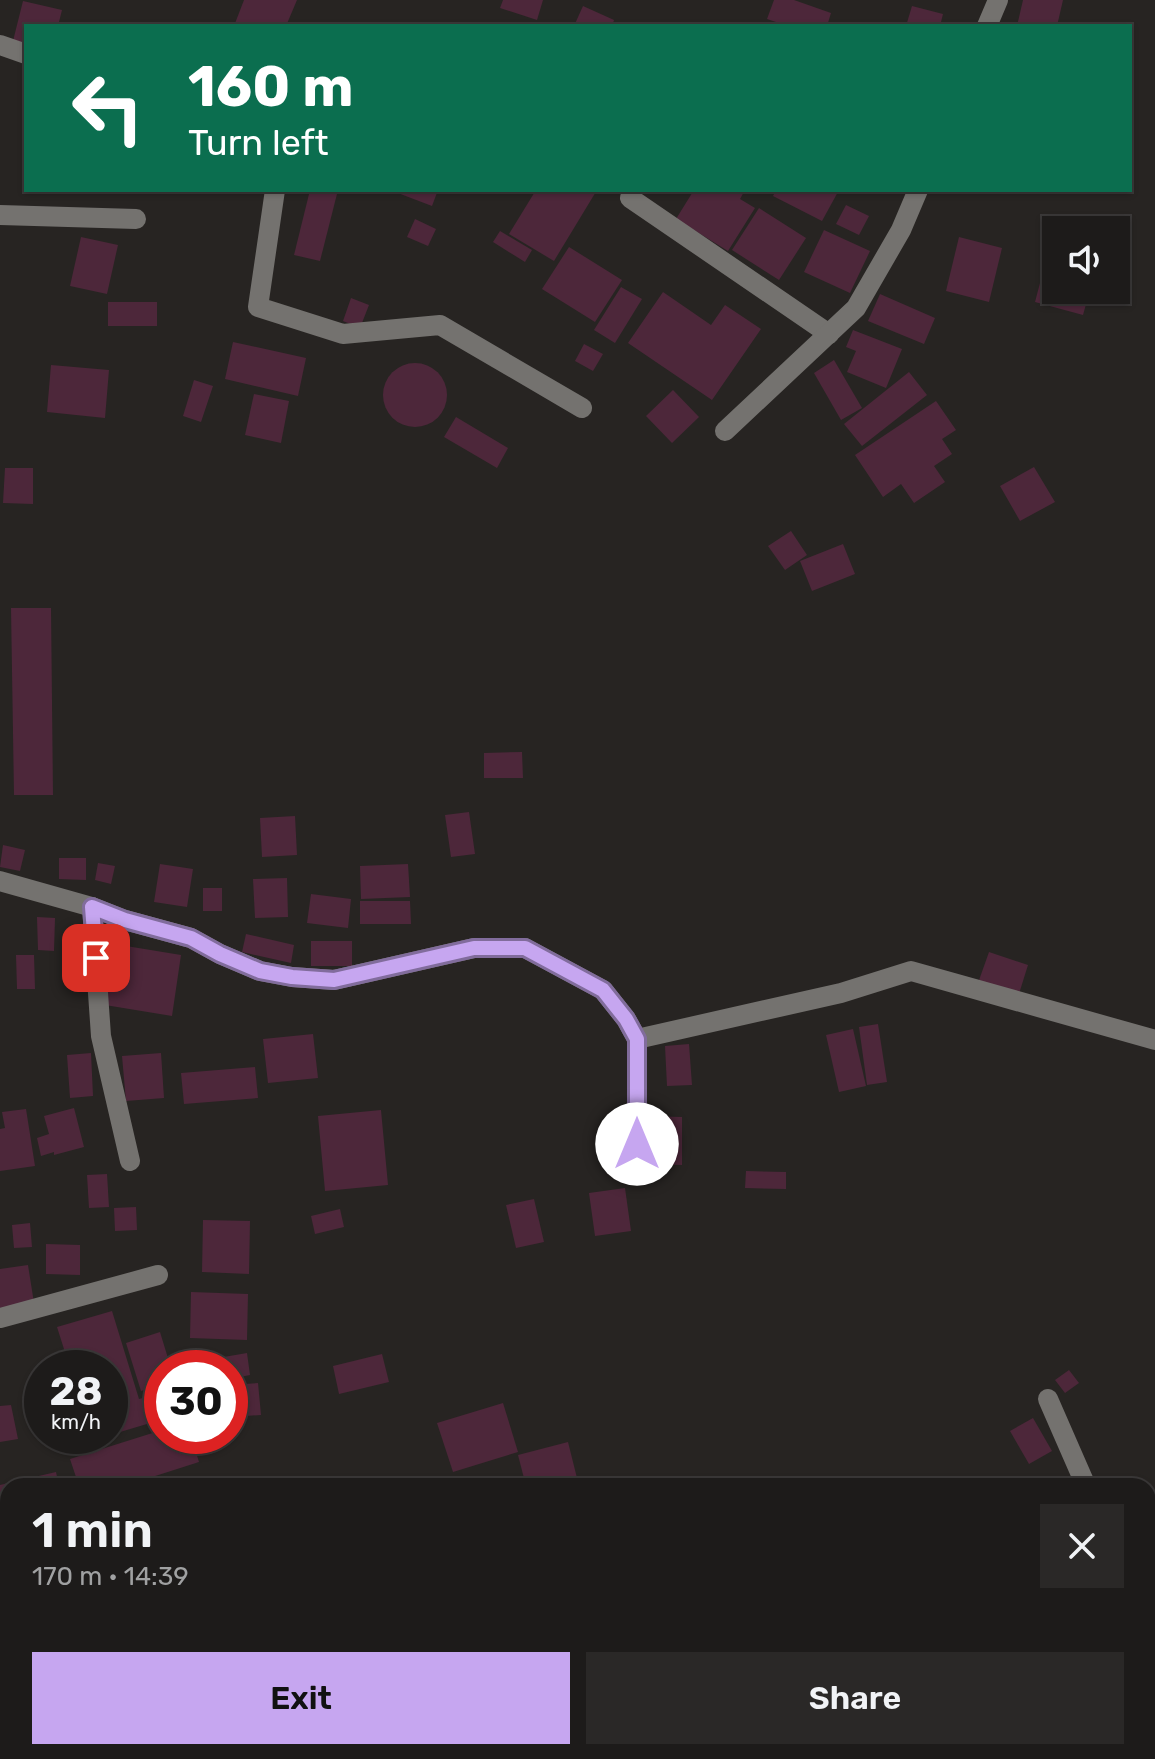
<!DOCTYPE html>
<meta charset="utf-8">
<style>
:root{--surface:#1d1b1a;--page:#2a2827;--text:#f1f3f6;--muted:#a0a1a2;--line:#3b3939;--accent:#c6a6f0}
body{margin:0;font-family:Rubik,sans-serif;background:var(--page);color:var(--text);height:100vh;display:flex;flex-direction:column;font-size:30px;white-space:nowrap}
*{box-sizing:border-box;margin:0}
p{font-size:26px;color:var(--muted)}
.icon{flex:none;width:44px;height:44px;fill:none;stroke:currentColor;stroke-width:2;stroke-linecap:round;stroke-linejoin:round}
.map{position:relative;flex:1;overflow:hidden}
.sheet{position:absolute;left:0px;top:1478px;width:1156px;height:282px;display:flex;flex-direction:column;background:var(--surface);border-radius:24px 24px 0 0;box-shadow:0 2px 6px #0004,0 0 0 2px var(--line)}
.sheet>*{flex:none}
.top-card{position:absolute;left:24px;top:24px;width:1108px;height:168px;border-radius:0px;box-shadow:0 2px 6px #0004,0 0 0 2px var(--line);background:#0b6e4f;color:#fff;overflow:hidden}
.fabs{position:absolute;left:1042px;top:216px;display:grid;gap:16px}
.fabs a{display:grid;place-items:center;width:88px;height:88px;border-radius:0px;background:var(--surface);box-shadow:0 2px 6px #0004,0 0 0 2px var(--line);font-size:40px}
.speed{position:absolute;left:24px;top:1350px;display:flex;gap:16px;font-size:40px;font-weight:700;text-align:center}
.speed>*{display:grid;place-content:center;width:104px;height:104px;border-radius:50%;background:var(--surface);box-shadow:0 2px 6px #0004,0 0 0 2px var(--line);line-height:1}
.speed small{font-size:20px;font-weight:400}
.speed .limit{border:12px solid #d22;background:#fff;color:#111}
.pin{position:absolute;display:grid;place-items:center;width:68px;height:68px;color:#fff;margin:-34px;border-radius:16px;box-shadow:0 4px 12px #0006}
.me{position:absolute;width:88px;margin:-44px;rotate:0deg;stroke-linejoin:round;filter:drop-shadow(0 0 6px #0008)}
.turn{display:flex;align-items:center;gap:28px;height:168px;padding:0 32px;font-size:36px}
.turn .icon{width:104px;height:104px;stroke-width:2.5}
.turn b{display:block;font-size:56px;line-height:68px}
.round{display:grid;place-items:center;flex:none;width:84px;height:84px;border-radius:0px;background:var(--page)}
.head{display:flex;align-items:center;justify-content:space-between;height:136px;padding:0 32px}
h1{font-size:48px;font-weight:600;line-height:60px}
.cta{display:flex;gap:16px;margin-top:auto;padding:16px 32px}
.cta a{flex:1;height:92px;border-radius:0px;background:var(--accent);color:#111;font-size:32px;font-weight:600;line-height:92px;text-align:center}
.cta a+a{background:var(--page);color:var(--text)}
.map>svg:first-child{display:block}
.building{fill:#4d273a}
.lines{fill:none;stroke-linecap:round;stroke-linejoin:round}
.minor{stroke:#74726f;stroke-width:20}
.route-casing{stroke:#816c9c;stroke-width:20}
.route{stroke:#c6a6f0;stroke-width:14}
</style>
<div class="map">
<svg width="1155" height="1759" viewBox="0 0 1155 1759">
<rect width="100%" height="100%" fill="#272422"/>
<g class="building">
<polygon points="244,0 297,0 286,26 234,26"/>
<polygon points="503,0 543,0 537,20 500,8"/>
<polygon points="774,0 794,0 831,13 827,26 788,26 767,19"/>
<polygon points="1023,0 1063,0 1057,26 1017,26"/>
<polygon points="23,1 62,10 58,26 26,26 26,49 12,45"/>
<polygon points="583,6 614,20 612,26 574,26"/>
<polygon points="912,6 943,14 940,26 906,26"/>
<polygon points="310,190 338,190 320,261 294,255"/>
<polygon points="390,190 438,190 432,206"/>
<polygon points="536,190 597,190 554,261 509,234"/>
<polygon points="694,190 745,190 740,199 755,208 728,251 676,219"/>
<polygon points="776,190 839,190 822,221 773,196"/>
<polygon points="846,205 869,216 859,235 836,224"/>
<polygon points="759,208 806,238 779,280 732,250"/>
<polygon points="415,219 436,229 428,246 407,237"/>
<polygon points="824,230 870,251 850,293 804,272"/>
<polygon points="500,231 532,250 525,262 493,242"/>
<polygon points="81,237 118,245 107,294 70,286"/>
<polygon points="959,237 1002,248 989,302 946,291"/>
<polygon points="569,247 622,280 595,322 542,289"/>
<polygon points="1045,264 1056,267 1056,290 1090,290 1083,315 1035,302"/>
<polygon points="621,287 642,299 615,343 594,330"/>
<polygon points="663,292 711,325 725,305 761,329 712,400 628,343"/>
<polygon points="880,294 935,318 924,344 868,321"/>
<polygon points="351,298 369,305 360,328 343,321"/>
<rect x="108" y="302" width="49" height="24"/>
<polygon points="853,330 902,349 886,388 847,372 856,351 846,347"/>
<polygon points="233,342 306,358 298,396 225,379"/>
<polygon points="584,344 603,354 593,371 575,361"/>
<polygon points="834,360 862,408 841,420 814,373"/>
<circle cx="415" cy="395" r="32"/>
<polygon points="51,365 109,370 105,418 47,412"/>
<polygon points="909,372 927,395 862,446 844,424"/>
<polygon points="194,380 213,386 201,422 183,416"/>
<polygon points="673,390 699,417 672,443 646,416"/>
<polygon points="254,394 289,401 281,443 245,435"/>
<polygon points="936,401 956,430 942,439 952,454 934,466 945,482 914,503 901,484 883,497 855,455"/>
<polygon points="456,417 508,448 497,468 444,437"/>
<polygon points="1034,467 1055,502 1020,521 1000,486"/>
<polygon points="5,468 33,468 33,504 3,503"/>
<polygon points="791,531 807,555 785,570 768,546"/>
<polygon points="843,544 855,574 812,591 800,561"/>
<polygon points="11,608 51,608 53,795 14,795"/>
<polygon points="522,752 523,778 484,778 484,753"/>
<polygon points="469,812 475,854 451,857 445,815"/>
<polygon points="295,816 297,855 262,857 260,818"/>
<polygon points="3,845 25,850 20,871 0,867"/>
<polygon points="59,858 86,858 86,880 59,879"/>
<polygon points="98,863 115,866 111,884 95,880"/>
<polygon points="160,864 193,869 187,907 154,902"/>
<polygon points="408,864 410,897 361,899 360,866"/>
<polygon points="287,878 288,917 255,918 253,879"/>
<rect x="203" y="888" width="19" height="23"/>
<polygon points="311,894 351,899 348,928 307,923"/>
<polygon points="360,901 410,901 411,924 360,924"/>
<polygon points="37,917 55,918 54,951 38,950"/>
<polygon points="246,934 294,945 291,963 242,952"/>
<rect x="311" y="941" width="41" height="25"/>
<polygon points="114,944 181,955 172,1016 105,1005"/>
<polygon points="989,952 1028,965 1018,997 978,983"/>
<polygon points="16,955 34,955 35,989 17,989"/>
<polygon points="878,1024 887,1082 867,1085 859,1027"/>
<polygon points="853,1029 866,1086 839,1092 826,1035"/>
<polygon points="313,1034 318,1078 268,1083 263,1039"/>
<polygon points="689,1044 692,1085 667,1086 665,1046"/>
<polygon points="91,1053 93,1096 70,1098 67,1055"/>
<polygon points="161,1053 164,1098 126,1101 122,1056"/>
<polygon points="255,1067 258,1098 184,1104 181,1073"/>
<polygon points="74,1108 84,1147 54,1155 54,1152 41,1156 37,1138 49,1134 44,1116"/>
<polygon points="26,1109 35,1166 0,1171 0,1129 5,1128 2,1112"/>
<polygon points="381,1110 388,1185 325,1191 318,1116"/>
<polygon points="647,1116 682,1117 682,1165 646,1164"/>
<polygon points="746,1171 786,1172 786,1189 745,1188"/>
<polygon points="107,1174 109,1207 89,1208 87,1175"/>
<polygon points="625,1188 631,1231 595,1236 589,1193"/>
<polygon points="534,1199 544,1242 516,1248 506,1205"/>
<polygon points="136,1207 137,1230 115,1231 114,1208"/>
<polygon points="340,1209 344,1227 315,1234 311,1216"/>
<polygon points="203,1220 250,1221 249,1274 202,1272"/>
<polygon points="30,1223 32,1247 14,1248 12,1225"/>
<polygon points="46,1244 80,1245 80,1275 46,1274"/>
<polygon points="28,1265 34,1303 0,1308 0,1269"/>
<polygon points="191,1292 248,1294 247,1340 190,1338"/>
<polygon points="112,1311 139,1399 150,1396 157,1421 110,1435 110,1368 70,1368 57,1327"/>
<polygon points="160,1332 171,1368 162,1368 162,1384 141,1391 126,1343"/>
<polygon points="247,1353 250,1375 230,1379 230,1368 178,1368 177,1365"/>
<polygon points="382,1354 389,1382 339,1394 333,1366"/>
<polygon points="1069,1370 1079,1383 1065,1393 1055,1380"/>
<polygon points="258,1383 261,1415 230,1417 230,1385"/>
<polygon points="503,1403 518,1452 453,1472 437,1423"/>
<polygon points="11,1405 18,1439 0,1442 0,1406"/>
<polygon points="1033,1418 1052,1451 1029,1464 1010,1431"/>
<polygon points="162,1430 162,1436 191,1436 199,1462 124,1486 79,1486 70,1459"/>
<polygon points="53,1436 104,1436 104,1437 58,1451"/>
<polygon points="568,1442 579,1486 526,1486 518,1455"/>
<polygon points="56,1472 59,1486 8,1486 7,1524 0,1494 0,1485"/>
<polygon points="1155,1502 1155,1558 1148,1561 1148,1505"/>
<polygon points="839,1752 882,1752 884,1759 842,1759"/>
</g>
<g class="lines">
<g class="minor">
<polyline points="987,26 998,0"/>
<polyline points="0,45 26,54"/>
<polyline points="275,190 258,307 343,334 440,325 582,408"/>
<polyline points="630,198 829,334"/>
<polyline points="0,215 136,219"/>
<polyline points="725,431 856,308 901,230 918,190"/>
<polyline points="0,881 92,907 125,920 191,938 220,954 260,971 292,977 334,980 474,948 525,948 603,990 626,1019 637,1039 637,1144"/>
<polyline points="92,907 101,1036 130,1161"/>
<polyline points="637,1039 841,993 911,971 1155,1040"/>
<polyline points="0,1318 158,1275"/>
<polyline points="1048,1399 1086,1486"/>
<polyline points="0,1608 8,1604"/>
<polyline points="0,1633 8,1632"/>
<polyline points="1148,1661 1155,1689"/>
<polyline points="1016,1752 1018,1759"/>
<polyline points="728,1759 736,1752"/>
<polyline points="1129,1759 1155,1756"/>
</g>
</g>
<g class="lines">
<g class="route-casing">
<polyline id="route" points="96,958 92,907 125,920 191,938 220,954 260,971 292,977 334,980 474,948 525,948 603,990 626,1019 637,1039 637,1144"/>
</g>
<use href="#route" class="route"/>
</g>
</svg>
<div class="fabs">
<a><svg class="icon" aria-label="sound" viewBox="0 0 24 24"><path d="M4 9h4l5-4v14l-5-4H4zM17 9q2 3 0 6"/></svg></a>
</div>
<div class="speed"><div>28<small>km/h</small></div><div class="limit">30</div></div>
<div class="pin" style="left:96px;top:958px;background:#d93025"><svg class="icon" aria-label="arrive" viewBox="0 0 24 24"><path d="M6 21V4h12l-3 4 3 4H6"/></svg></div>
<svg class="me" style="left:637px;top:1144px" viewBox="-20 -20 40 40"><circle r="19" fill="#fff"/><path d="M0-13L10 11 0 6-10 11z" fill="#c6a6f0"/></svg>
<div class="top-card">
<div class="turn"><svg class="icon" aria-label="left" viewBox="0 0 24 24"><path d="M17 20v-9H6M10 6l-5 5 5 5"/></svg><div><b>160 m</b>Turn left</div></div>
</div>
<section class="sheet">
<div class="head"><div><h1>1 min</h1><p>170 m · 14:39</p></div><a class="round"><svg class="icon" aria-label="close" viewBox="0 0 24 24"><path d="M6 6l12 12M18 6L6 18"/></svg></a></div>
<div class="cta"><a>Exit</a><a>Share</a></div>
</section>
</div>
